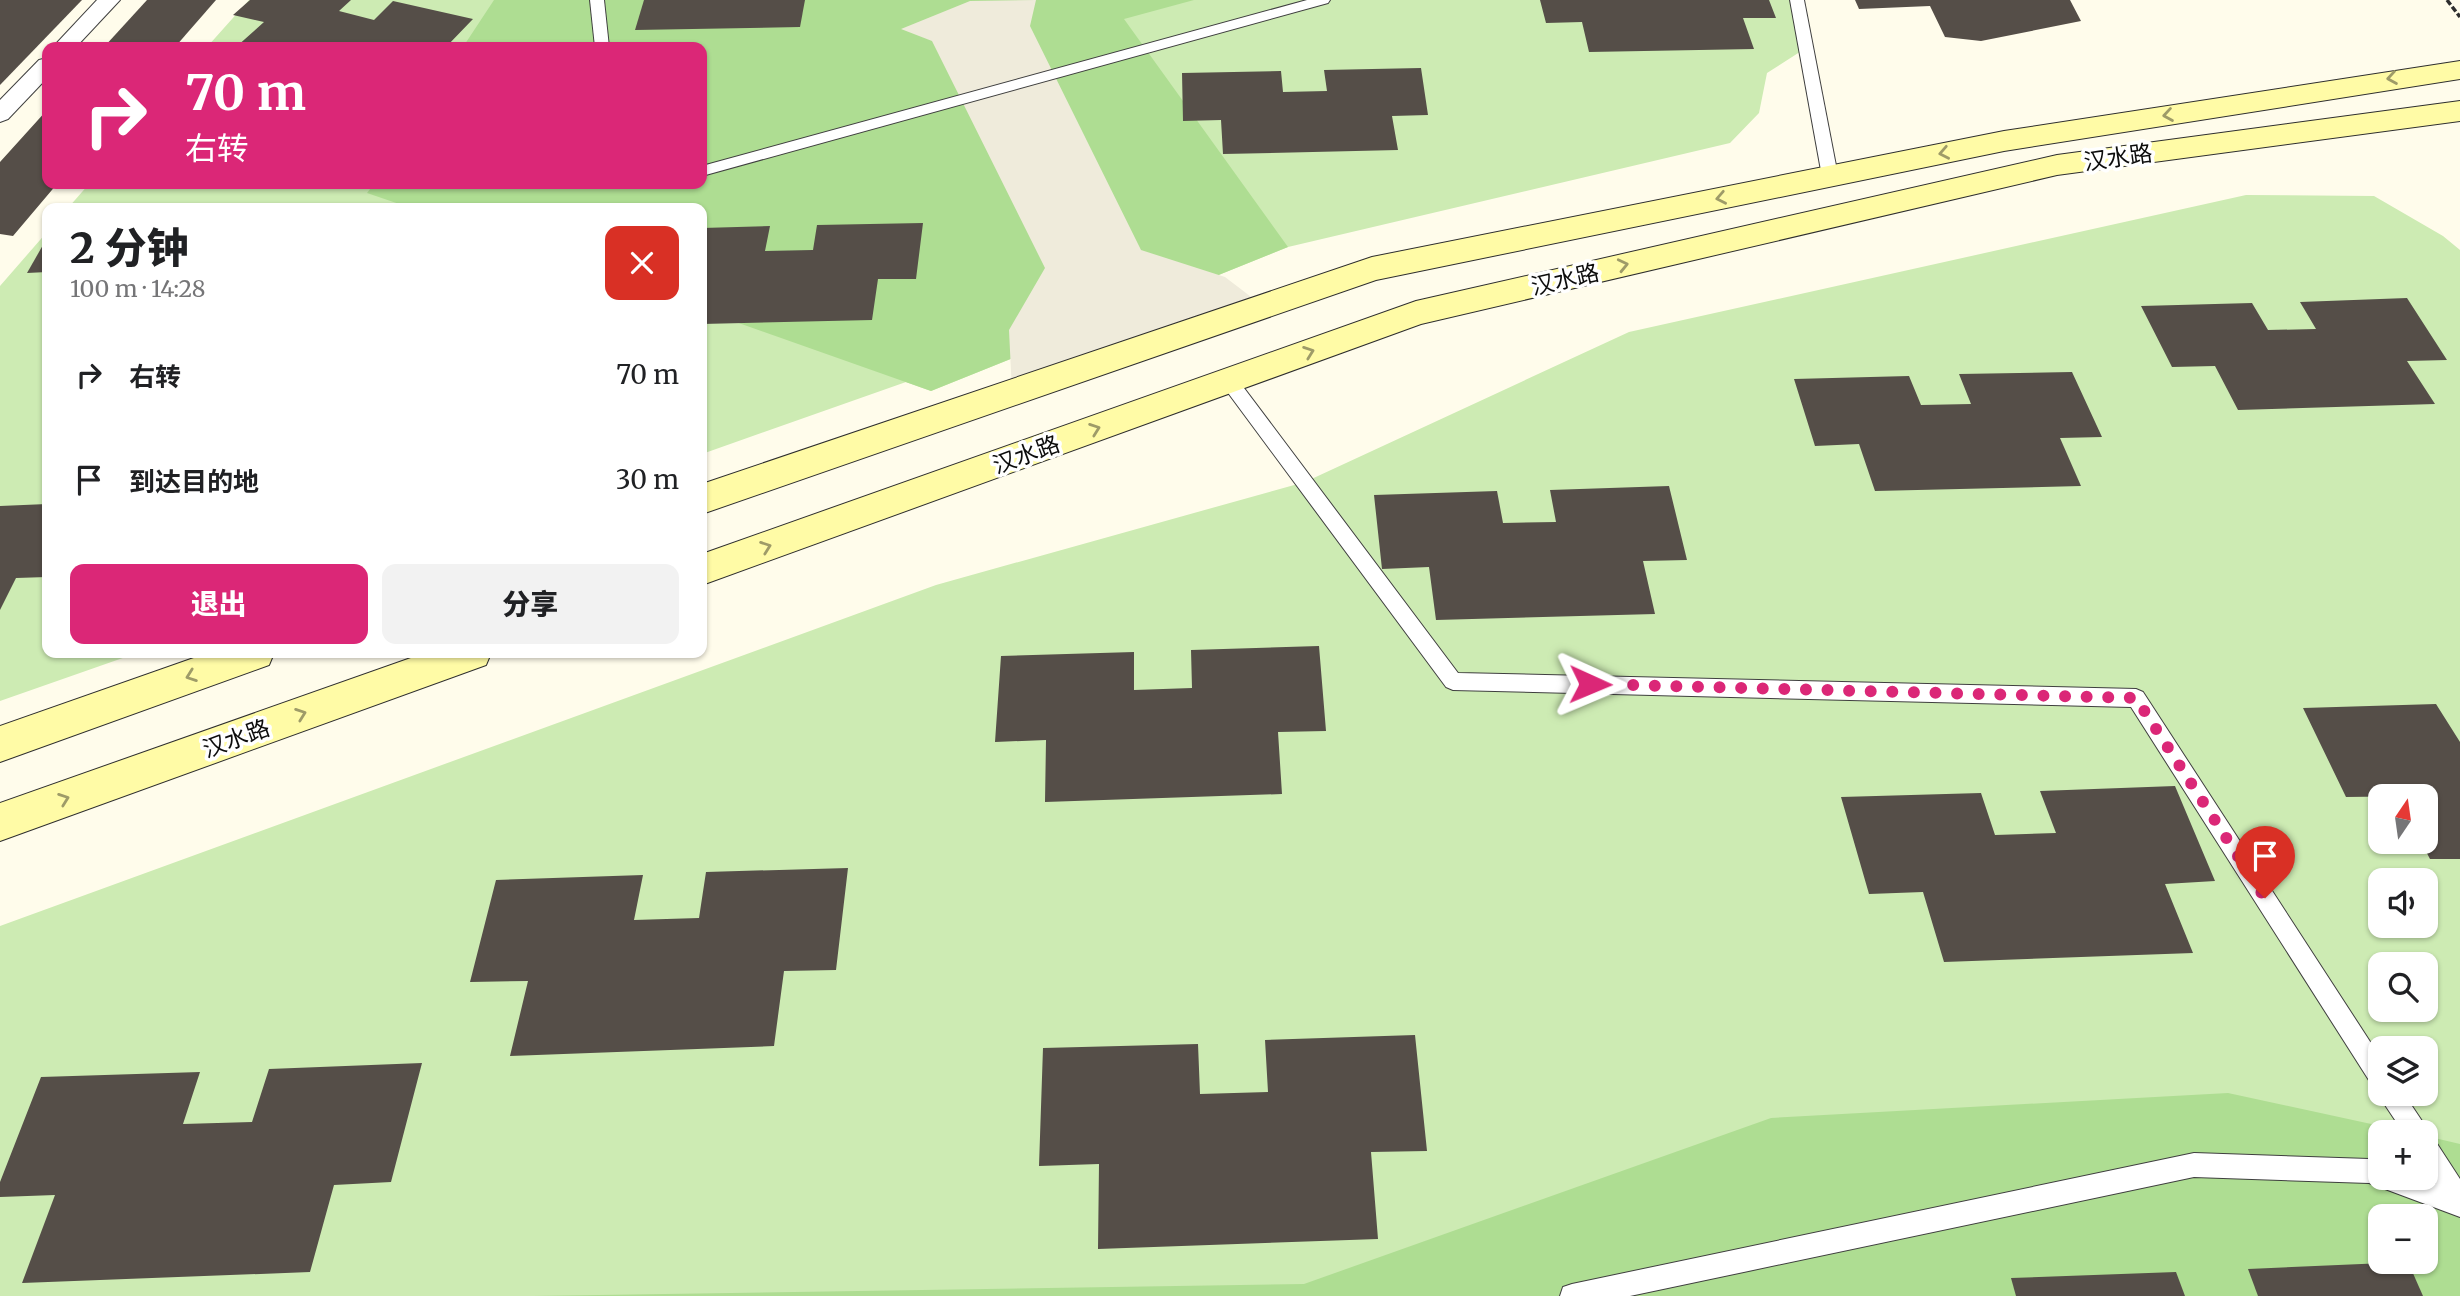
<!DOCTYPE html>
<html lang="zh">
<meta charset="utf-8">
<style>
:root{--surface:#fff;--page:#f2f2f2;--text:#202124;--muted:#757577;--accent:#db2777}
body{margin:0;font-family:Merriweather,"Noto Sans SC",serif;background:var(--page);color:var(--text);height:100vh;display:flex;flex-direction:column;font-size:26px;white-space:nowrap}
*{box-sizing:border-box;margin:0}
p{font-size:23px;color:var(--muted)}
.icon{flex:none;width:38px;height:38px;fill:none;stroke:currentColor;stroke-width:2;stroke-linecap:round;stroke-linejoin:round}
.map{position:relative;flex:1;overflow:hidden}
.panel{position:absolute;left:42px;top:203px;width:665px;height:455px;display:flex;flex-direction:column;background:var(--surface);border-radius:14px;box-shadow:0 2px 5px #0004}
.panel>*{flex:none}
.banner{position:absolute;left:42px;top:42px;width:665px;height:147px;border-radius:14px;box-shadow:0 2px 5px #0004;background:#db2777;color:#fff;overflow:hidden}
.needle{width:46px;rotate:13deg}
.controls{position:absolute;left:2368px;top:784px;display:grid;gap:14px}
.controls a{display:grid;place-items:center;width:70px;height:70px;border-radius:14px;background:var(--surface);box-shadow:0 2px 5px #0004;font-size:35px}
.pin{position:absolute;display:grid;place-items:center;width:60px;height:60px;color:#fff;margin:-72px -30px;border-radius:50% 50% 50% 0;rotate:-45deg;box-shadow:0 0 7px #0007}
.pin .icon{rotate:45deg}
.me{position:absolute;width:77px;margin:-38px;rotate:91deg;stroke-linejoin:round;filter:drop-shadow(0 0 5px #0008)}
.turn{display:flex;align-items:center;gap:24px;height:147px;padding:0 28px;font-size:32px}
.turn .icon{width:91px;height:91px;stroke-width:2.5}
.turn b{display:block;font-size:49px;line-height:60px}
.round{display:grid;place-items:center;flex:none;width:74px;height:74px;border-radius:14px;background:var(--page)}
.overview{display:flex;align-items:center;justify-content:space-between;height:119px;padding:0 28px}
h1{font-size:42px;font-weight:800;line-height:52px}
.action{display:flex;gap:14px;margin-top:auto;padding:14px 28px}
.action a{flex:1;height:80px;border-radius:14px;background:var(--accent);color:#fff;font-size:28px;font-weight:800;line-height:80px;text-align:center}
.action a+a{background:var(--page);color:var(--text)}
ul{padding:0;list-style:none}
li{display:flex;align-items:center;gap:21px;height:105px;padding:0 28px}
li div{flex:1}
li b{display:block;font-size:26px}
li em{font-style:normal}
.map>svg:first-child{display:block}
.green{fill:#cdebb3;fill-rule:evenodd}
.forest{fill:#aedd92;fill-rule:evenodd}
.plaza{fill:#efebdb}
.building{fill:#554e48}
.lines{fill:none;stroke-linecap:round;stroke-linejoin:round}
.service-casing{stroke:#3f3f3f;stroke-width:2}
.pedestrian-casing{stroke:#3f3f3f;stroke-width:2}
.secondary-casing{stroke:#2e2e2e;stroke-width:2}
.path{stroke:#2e2e2e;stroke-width:3.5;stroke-dasharray:6 2.5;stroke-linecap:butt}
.service{fill:#fff;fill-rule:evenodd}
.pedestrian{fill:#fff;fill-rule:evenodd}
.secondary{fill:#fffba6;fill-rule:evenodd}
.oneway{stroke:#9e9b68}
.route{stroke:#db2777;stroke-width:12;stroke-dasharray:0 21.6}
.labels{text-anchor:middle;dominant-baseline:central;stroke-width:7;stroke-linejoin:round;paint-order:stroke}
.street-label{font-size:23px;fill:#0c0c0c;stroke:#fff}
</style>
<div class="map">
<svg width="2460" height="1296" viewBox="0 0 2460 1296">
<rect width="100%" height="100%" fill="#fffceb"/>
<g class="green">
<polygon points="249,0 1797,0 1806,48 1767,73 1759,113 1730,143 1288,247 931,391 906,382 702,454 702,208 68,208 89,184 702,184 702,47 207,47"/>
<path d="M 2246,195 L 2374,196 L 2443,236 L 2460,250 L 2460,1296 L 0,1296 L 0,926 L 936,585 L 1305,482 L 1629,332 ZM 2380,796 L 2426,796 L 2426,842 L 2380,842 ZM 2380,880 L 2426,880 L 2426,926 L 2380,926 ZM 2380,964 L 2426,964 L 2426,1010 L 2380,1010 ZM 2380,1048 L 2426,1048 L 2426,1094 L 2380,1094 ZM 2380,1132 L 2426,1132 L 2426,1178 L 2380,1178 ZM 2380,1216 L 2426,1216 L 2426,1262 L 2380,1262 Z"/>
<polygon points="47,232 47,653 137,653 0,701 0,286"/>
</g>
<g class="forest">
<polygon points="494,0 1194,0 1124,19 1288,247 931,391 702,310 702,208 411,208 367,193 374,184 702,184 702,47 463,47"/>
<path d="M 2228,1093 L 2408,1132 L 2380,1132 L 2380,1178 L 2426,1178 L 2426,1136 L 2460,1144 L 2460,1296 L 533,1296 L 1304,1284 L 1771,1118 ZM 2380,1216 L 2426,1216 L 2426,1262 L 2380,1262 Z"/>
</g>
<polygon class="plaza" points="1036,0 1030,26 1141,250 1225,277 1263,306 1012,392 1009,330 1045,268 932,41 901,29 970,1"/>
<g class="building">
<polygon points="0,0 82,0 0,85"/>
<polygon points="147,0 216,0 175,47 104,47"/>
<polygon points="250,0 351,0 339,11 374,20 393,1 473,19 446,47 236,47 264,22 233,15"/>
<polygon points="644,0 805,0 800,27 635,30"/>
<polygon points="1540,0 1769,0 1776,18 1743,18 1754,49 1589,52 1582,22 1546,23"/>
<polygon points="1855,0 2070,0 2081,21 1981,41 1945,37 1930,6 1859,9"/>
<polygon points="1421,68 1428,115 1392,116 1398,150 1223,154 1221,120 1183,121 1182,73 1281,71 1283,92 1327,91 1324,70"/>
<polygon points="47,110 47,184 57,184 13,236 0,234 0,162"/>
<polygon points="923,223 916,279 878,279 872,320 702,324 702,228 770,226 765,251 813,250 817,225"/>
<polygon points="47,238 47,272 27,273"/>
<polygon points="2407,298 2447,360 2407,361 2435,404 2238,410 2215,366 2172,367 2141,306 2252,303 2268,330 2316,329 2300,302"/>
<polygon points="2072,372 2102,437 2060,438 2081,486 1875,491 1859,444 1815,446 1794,379 1909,376 1921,405 1971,404 1959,374"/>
<polygon points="1669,486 1687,560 1643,561 1655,614 1436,620 1429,567 1382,569 1374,495 1497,491 1503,523 1556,522 1550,490"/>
<polygon points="47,504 47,577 16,578 0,610 0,506"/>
<polygon points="1319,646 1326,731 1278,732 1282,794 1045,802 1046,740 995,742 1001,656 1134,652 1134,690 1192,688 1191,650"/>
<polygon points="2436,704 2460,742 2460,859 2430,859 2421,842 2426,842 2426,796 2346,797 2303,708"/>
<polygon points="2175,786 2215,881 2165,884 2193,953 1944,962 1923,892 1869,894 1841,797 1981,793 1995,835 2056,833 2040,791"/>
<polygon points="848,868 836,970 784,971 774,1046 510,1056 528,981 470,982 496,880 643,875 634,920 699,918 706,872"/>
<polygon points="1415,1035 1427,1151 1371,1152 1378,1239 1098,1249 1099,1164 1039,1166 1043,1048 1198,1044 1200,1094 1268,1092 1265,1040"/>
<polygon points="422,1063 391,1182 334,1185 310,1272 22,1283 55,1195 0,1197 0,1182 41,1077 200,1072 183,1124 252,1122 269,1069"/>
<polygon points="2408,1262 2423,1296 2258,1296 2248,1269"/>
<polygon points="2176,1272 2185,1296 2016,1296 2011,1278"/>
</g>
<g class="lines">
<g class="service-casing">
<g id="service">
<polygon points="590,0 604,0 609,47 595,47"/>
<polygon points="1307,0 1330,0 1328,3 702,176 702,166"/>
<polygon points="1790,0 1804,0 1838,176 1830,181 1822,176"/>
<polygon points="1229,374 1235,376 1458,673 2136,689 2143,692 2380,1057 2380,1088 2372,1085 2131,707 1453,690 1446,687 1223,386 1220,381 1223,376"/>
<polygon points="2380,1093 2404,1094 2424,1124 2426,1135 2434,1139 2460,1179 2460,1217 2369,1183 2194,1177 1630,1296 1560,1296 1563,1287 1572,1284 2194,1153 2369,1159 2380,1163 2380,1178 2418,1178 2436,1184 2426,1168 2426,1132 2403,1132 2383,1102"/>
</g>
</g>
<g class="pedestrian-casing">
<g id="pedestrian">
<polygon points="97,0 120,0 76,47 53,47"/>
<polygon points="47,58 47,78 8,119 0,122 0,100 39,60"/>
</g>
</g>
<g class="secondary-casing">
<g id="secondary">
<polygon points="2460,61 2460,79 2004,151 1376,280 702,514 702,484 1372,257 2004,131"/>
<polygon points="2460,101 2460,121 2057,175 1421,324 702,585 702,554 1416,301 2057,155"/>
<polygon points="208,653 274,653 269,665 0,762 0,726"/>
<polygon points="425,653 491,653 486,665 0,841 0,803"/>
</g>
</g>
<polyline class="path" points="2447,0 2460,17"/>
<use href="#service" class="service"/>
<use href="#pedestrian" class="pedestrian"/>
<use href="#secondary" class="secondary"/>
</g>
<defs><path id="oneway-chevron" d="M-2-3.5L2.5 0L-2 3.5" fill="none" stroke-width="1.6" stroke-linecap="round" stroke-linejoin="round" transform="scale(1.75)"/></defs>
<g class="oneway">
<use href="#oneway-chevron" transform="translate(2392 78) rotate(171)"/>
<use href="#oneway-chevron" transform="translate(2168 115) rotate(171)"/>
<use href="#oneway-chevron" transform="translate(1944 153) rotate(169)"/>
<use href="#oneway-chevron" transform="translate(1721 198) rotate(169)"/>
<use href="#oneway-chevron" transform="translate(1623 265) rotate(-13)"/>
<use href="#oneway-chevron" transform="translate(1309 352) rotate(-20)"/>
<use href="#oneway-chevron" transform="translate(1095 429) rotate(-20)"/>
<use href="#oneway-chevron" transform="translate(766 547) rotate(-20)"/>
<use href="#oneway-chevron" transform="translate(191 676) rotate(160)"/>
<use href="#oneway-chevron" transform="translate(301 714) rotate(-20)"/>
<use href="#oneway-chevron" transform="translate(64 799) rotate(-20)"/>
</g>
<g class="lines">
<polyline class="route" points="1590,684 2136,698 2265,898"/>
</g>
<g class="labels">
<g class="street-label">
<text transform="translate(2118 157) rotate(-8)">汉水路</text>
<text transform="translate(1565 279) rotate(-13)">汉水路</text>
<text transform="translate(1026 454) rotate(-20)">汉水路</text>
<text transform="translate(236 738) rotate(-20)">汉水路</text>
</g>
</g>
</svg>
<div class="controls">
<a><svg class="needle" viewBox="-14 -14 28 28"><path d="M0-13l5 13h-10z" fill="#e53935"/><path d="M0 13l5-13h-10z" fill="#757577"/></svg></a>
<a><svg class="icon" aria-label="sound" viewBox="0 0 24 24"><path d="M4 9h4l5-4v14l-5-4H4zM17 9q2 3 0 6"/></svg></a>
<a><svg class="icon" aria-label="search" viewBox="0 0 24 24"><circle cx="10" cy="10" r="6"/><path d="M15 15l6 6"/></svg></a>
<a><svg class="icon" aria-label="layers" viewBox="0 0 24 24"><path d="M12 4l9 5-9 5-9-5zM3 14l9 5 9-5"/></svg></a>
<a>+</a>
<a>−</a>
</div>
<div class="pin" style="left:2265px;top:898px;background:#d93025"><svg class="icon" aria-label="arrive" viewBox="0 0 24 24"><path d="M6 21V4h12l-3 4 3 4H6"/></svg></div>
<svg class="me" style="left:1590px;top:684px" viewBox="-20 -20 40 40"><path d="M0-17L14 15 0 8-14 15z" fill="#db2777" stroke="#fff" stroke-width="4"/></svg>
<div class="banner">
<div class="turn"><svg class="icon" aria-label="right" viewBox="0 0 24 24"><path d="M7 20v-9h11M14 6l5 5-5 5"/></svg><div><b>70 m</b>右转</div></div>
</div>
<section class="panel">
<div class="overview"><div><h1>2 分钟</h1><p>100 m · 14:28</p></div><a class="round" style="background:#d93025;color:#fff"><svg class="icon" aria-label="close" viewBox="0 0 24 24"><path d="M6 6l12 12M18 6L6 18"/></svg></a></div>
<ul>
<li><svg class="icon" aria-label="right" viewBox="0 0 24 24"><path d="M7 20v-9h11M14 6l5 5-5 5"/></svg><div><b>右转</b></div><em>70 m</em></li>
<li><svg class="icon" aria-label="arrive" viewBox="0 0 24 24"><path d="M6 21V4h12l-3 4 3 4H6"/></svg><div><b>到达目的地</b></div><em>30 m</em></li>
</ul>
<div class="action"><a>退出</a><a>分享</a></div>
</section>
</div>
